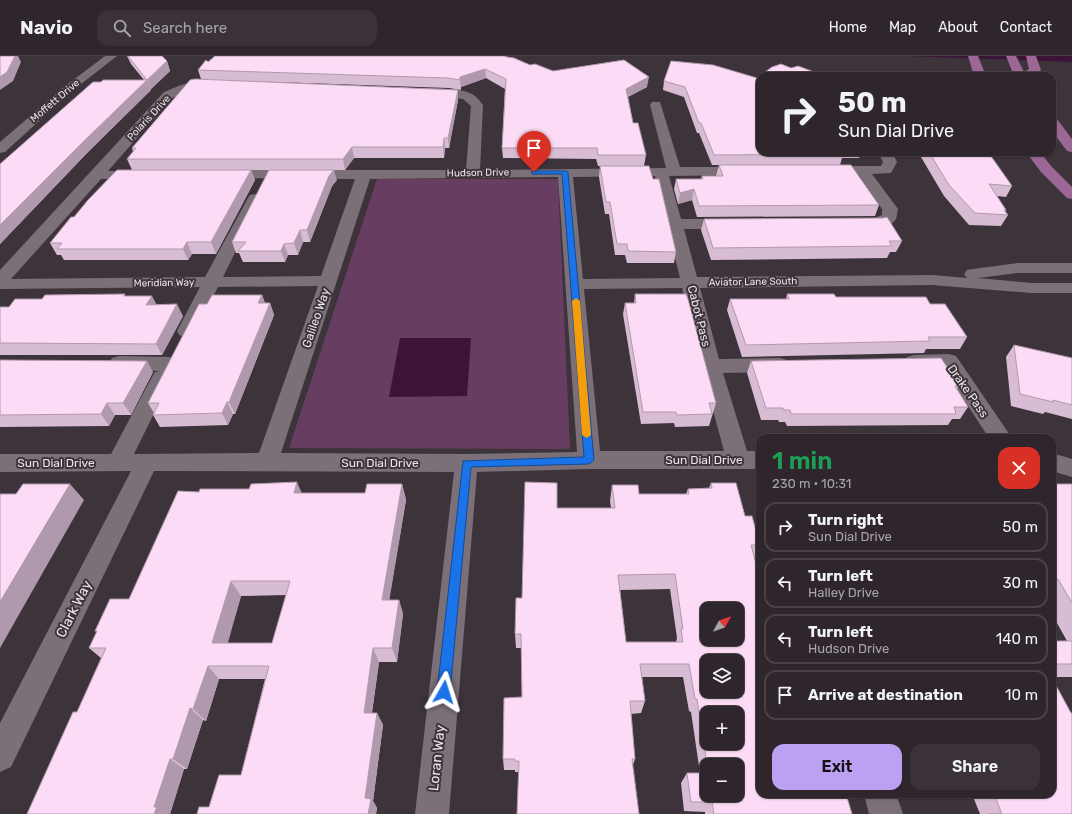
<!DOCTYPE html>
<meta charset="utf-8">
<style>
:root{--surface:#2e262c;--page:#3a3238;--text:#f1f3f6;--muted:#a7a5a9;--line:#494348;--accent:#bca0f2}
body{margin:0;font-family:Rubik,sans-serif;background:var(--page);color:var(--text);height:100vh;display:flex;flex-direction:column;font-size:15px;white-space:nowrap}
*{box-sizing:border-box;margin:0}
p{font-size:13px;color:var(--muted)}
.icon{flex:none;width:22px;height:22px;fill:none;stroke:currentColor;stroke-width:2;stroke-linecap:round;stroke-linejoin:round}
.map{position:relative;flex:1;overflow:hidden}
.sheet{position:absolute;left:756px;top:378px;width:300px;height:364px;display:flex;flex-direction:column;background:var(--surface);border-radius:12px;box-shadow:0 1px 3px #0004,0 0 0 1px var(--line)}
.sheet>*{flex:none}
.top-card{position:absolute;left:756px;top:16px;width:300px;height:84px;border-radius:12px;box-shadow:0 1px 3px #0004,0 0 0 1px var(--line);background:#2e262c;color:var(--text);overflow:hidden}
.needle{width:26px;rotate:50deg}
.controls{position:absolute;left:700px;top:546px;display:grid;gap:8px}
.controls a{display:grid;place-items:center;width:44px;height:44px;border-radius:8px;background:var(--surface);box-shadow:0 1px 3px #0004,0 0 0 1px var(--line);font-size:20px}
.pin{position:absolute;display:grid;place-items:center;width:34px;height:34px;color:#fff;margin:-41px -17px;border-radius:50% 50% 50% 0;rotate:-45deg;box-shadow:0 0 4px #0007}
.pin .icon{rotate:45deg}
.me{position:absolute;width:44px;margin:-22px;rotate:6deg;stroke-linejoin:round;filter:drop-shadow(0 0 3px #0008)}
.turn{display:flex;align-items:center;gap:14px;height:84px;padding:0 16px;font-size:18px}
.turn .icon{width:52px;height:52px;stroke-width:2.5}
.turn b{display:block;font-size:28px;line-height:34px}
.round{display:grid;place-items:center;flex:none;width:42px;height:42px;border-radius:12px;background:var(--page)}
.headline{display:flex;align-items:center;justify-content:space-between;height:68px;padding:0 16px}
h1{font-size:24px;font-weight:600;line-height:30px;color:#1e9e55}
.button{display:flex;gap:8px;margin-top:auto;padding:8px 16px}
.button a{flex:1;height:46px;border-radius:12px;background:var(--accent);color:#111;font-size:16px;font-weight:600;line-height:46px;text-align:center}
.button a+a{background:var(--page);color:var(--text)}
ul{padding:0;list-style:none}
li{display:flex;align-items:center;gap:12px;height:50px;margin:0 8px 6px;padding:0 8px;border:2px solid var(--line);border-radius:12px}
li div{flex:1}
li b{display:block;font-size:15px}
li em{font-style:normal}
header{display:flex;align-items:center;gap:24px;box-sizing:border-box;height:56px;padding:0 20px;background:var(--surface);border-bottom:1px solid var(--line)}
header strong{font-size:19px}
nav{display:flex;gap:22px;margin-inline-start:auto;font-size:14px}
.search{width:280px;height:36px;background:var(--page);display:flex;align-items:center;gap:10px;box-sizing:border-box;padding:0 14px;border-radius:12px;color:var(--muted);font-size:15px}
.map>svg:first-child{display:block}
.green{fill:#683d62}
.water{fill:#3c1437}
.lines{fill:none;stroke-linecap:round;stroke-linejoin:round}
.minor{fill:#7b6f78;fill-rule:evenodd}
.tertiary{fill:#7b6f78;fill-rule:evenodd}
.primary{fill:#9c6794;fill-rule:evenodd}
.wall{fill:#d8bcd3;fill-rule:evenodd}
.shaded-wall{fill:#b099ac}
.building{fill:#fbdbf5;stroke:#b099ac;fill-rule:evenodd}
.route{fill:#1a73e8;stroke:#114b97}
.slow{fill:#f59e0b}
.labels{text-anchor:middle;dominant-baseline:central;stroke-width:4;stroke-linejoin:round;paint-order:stroke}
.far-street-label{font-size:10px;fill:#ebe4e9;stroke:#3d333b}
.street-label{font-size:12px;fill:#ebe4e9;stroke:#3d333b}
.near-street-label{font-size:14px;fill:#ebe4e9;stroke:#3d333b}
</style>
<header>
<strong>Navio</strong>
<div class="search"><svg class="icon" aria-label="search" viewBox="0 0 24 24"><circle cx="10" cy="10" r="6"/><path d="M15 15l6 6"/></svg>Search here</div>
<nav><a>Home</a><a>Map</a><a>About</a><a>Contact</a></nav>
</header>
<div class="map">
<svg width="1072" height="758" viewBox="0 0 1072 758">
<rect width="100%" height="100%" fill="#3d333b"/>
<polygon class="green" points="377,123 558,123 570,393 289,392"/>
<g class="water">
<polygon points="906,0 1072,0 1072,6"/>
<polygon points="400,282 471,282 467,340 389,341"/>
</g>
<g class="lines">
<g class="minor">
<path d="M 196,25 L 219,26 L 221,28 L 219,30 L 215,31 L 191,33 L 172,42 L 108,115 L 142,115 L 147,116 L 149,119 L 147,122 L 101,123 L 11,223 L 205,221 L 248,142 L 250,139 L 255,138 L 260,139 L 262,142 L 223,221 L 321,220 L 355,123 L 222,122 L 217,121 L 215,118 L 217,115 L 222,114 L 466,114 L 471,50 L 463,43 L 425,39 L 423,36 L 425,33 C 434,31 464,33 472,38 C 476,40 480,45 483,49 L 480,114 L 666,112 L 650,49 L 652,46 L 660,46 L 680,111 L 748,111 L 753,112 L 755,115 L 753,118 L 748,119 L 669,120 L 681,163 L 732,163 L 738,165 L 740,168 L 738,171 L 732,173 L 684,173 L 697,221 L 932,219 L 967,222 L 964,218 L 967,214 L 973,213 L 1018,207 L 1072,207 L 1072,217 L 1018,217 L 978,222 L 1031,227 L 1072,227 L 1072,237 L 1031,237 L 932,229 L 700,232 L 719,303 L 780,302 L 787,304 L 790,309 L 787,314 L 780,316 L 723,317 L 747,395 L 760,395 L 760,413 L 589,413 L 477,416 L 449,758 L 415,758 L 454,416 L 154,415 L 11,711 L 0,716 L 0,667 L 131,415 L 0,416 L 0,398 L 111,398 L 152,321 L 155,316 L 160,315 L 119,314 L 112,312 L 109,307 L 112,302 L 119,300 L 169,301 L 176,303 L 179,308 L 176,313 L 164,315 L 169,316 L 172,321 L 134,398 L 259,397 L 318,230 L 218,231 L 195,275 L 193,279 L 186,281 L 179,279 L 177,275 L 200,231 L 0,233 L 0,214 L 164,36 L 181,29 ZM 655,120 L 680,222 L 583,223 L 573,121 ZM 558,121 L 577,396 L 466,398 L 281,397 L 370,123 ZM 682,232 L 701,310 L 724,395 L 600,395 L 584,233 Z"/>
<path d="M 878,96 L 892,96 L 897,106 L 891,117 L 872,118 L 898,153 C 897,156 897,160 896,163 C 888,175 864,173 852,170 L 850,167 L 852,164 L 875,162 L 882,159 L 882,153 L 858,118 L 824,118 L 819,117 L 817,114 L 819,111 L 824,110 L 881,110 L 883,106 Z"/>
<polygon points="949,298 956,300 1012,382 989,382 943,312 914,313 907,311 904,306 907,301 914,299"/>
<polygon points="1052,397 1072,403 1072,421 1052,415"/>
<polygon points="864,738 896,738 903,758 869,758"/>
</g>
<polygon class="tertiary" points="105,0 117,0 72,35 5,96 0,97 0,86 64,31"/>
<g class="primary">
<polygon points="968,0 978,0 986,20 974,20"/>
<polygon points="1006,0 1016,0 1024,16 1029,13 1026,0 1036,0 1041,14 1033,20 1014,20"/>
<polygon points="1052,62 1057,63 1072,83 1072,96 1067,95 1052,75"/>
<polygon points="1026,96 1040,96 1051,110 1072,131 1072,143 1067,142 1041,116"/>
</g>
</g>
<g class="wall">
<polygon points="127,0 167,5 170,15 151,33 149,31 151,34 88,96 0,188 0,108 144,24 131,8"/>
<polygon points="671,5 760,96 862,96 859,102 842,102 840,109 712,109 699,77 697,77 684,41 663,34 664,25"/>
<polygon points="208,6 530,9 553,15 647,31 628,41 633,67 646,99 644,110 598,110 596,103 503,102 502,92 505,33 486,22 461,31 461,34 449,32 250,25 458,34 458,44 449,92 445,92 444,102 354,102 345,114 132,114 127,103 133,96 132,92 201,23 198,14"/>
<polygon points="918,96 988,96 1012,130 1006,141 997,140 1006,154 1005,156 1008,159 1001,170 969,169 944,140"/>
<polygon points="719,109 879,149 875,160 697,161 692,144 678,148 674,133 676,123 701,123 702,120 716,120"/>
<polygon points="600,110 676,196 674,207 627,207 625,199 615,199 609,158 605,158 599,121"/>
<polygon points="251,114 255,124 216,198 192,198 188,204 64,204 61,199 57,199 50,187 74,161"/>
<polygon points="337,124 332,130 310,186 303,186 298,199 288,199 285,206 243,206 239,197 236,197 232,186"/>
<polygon points="704,163 902,185 896,196 890,196 887,202 711,204 701,174"/>
<polygon points="635,238 716,347 709,370 675,371 674,367 641,368 623,258 625,247 634,247"/>
<polygon points="787,238 930,248 967,281 960,293 926,293 924,297 742,301 727,254 730,243 786,243"/>
<polygon points="262,239 265,247 270,247 274,259 235,358 233,358 228,369 160,371 153,359 154,357 148,347 207,248"/>
<polygon points="42,243 157,249 183,260 162,299 0,299 0,251 9,251"/>
<polygon points="1014,289 1072,302 1072,363 1045,356 1043,358 1011,350 1006,301"/>
<polygon points="0,304 153,316 131,359 115,359 109,370 0,371"/>
<polygon points="751,305 959,329 957,333 968,351 960,363 952,363 948,369 787,370 785,366 779,366 778,364 761,364 747,317"/>
<path d="M 711,427 L 745,460 L 760,489 L 754,502 L 760,738 L 852,758 L 705,758 L 705,756 L 684,755 L 681,727 L 687,717 L 700,717 L 691,656 L 689,655 L 683,621 L 642,621 L 645,645 L 641,657 L 631,658 L 635,703 L 633,709 L 518,716 L 515,716 L 515,714 L 504,714 L 503,703 L 522,641 L 521,592 L 516,592 L 515,578 L 522,542 L 557,452 L 611,452 L 610,445 L 612,429 L 639,438 L 686,438 L 688,433 L 709,432 ZM 670,533 L 677,582 L 676,586 L 626,586 L 620,534 ZM 707,709 L 737,739 L 707,739 Z"/>
<path d="M 402,428 L 406,444 L 389,544 L 399,544 L 403,558 L 397,606 L 379,606 L 372,657 L 377,657 L 383,669 L 373,745 L 377,752 L 376,758 L 197,758 L 209,751 L 241,719 L 265,623 L 219,623 L 206,665 L 203,664 L 187,713 L 184,713 L 170,758 L 27,758 L 77,656 L 101,602 L 89,592 L 97,576 L 95,575 L 129,543 L 302,437 L 365,437 ZM 286,539 L 272,587 L 227,587 L 241,540 Z"/>
<polygon points="1052,428 1072,428 1072,621 1052,621 1052,585 1067,585 1052,558"/>
<polygon points="972,738 1052,738 1072,758 980,758"/>
</g>
<g class="shaded-wall">
<polygon points="15,0 18,0 21,6 13,25 0,34 0,21"/>
<polygon points="167,5 170,15 151,33 147,24"/>
<polygon points="485,13 486,22 461,31 461,34 460,24 460,21"/>
<polygon points="649,21 647,31 625,42 626,33"/>
<polygon points="147,24 151,34 88,96 0,188 0,169 83,86"/>
<polygon points="458,34 458,44 449,92 448,82"/>
<polygon points="444,82 445,92 444,102 443,91"/>
<polygon points="352,91 354,102 345,114 343,103"/>
<polygon points="251,114 255,124 216,198 211,186"/>
<polygon points="334,114 337,124 332,130 310,186 307,174 329,120"/>
<polygon points="694,133 692,144 678,148 680,137"/>
<polygon points="300,174 303,186 298,199 294,187"/>
<polygon points="187,186 192,198 188,204 183,193"/>
<polygon points="284,188 288,199 285,206 281,195"/>
<polygon points="262,239 266,250 258,247"/>
<polygon points="152,240 158,251 146,249"/>
<polygon points="270,247 274,259 235,358 229,346"/>
<polygon points="177,248 183,260 162,299 156,288"/>
<polygon points="147,305 153,316 131,359 123,347"/>
<polygon points="227,346 233,358 228,369 222,357"/>
<polygon points="107,347 115,359 109,370 101,358"/>
<polygon points="297,426 304,442 294,437"/>
<polygon points="70,428 84,444 0,592 0,546"/>
<polygon points="402,428 406,444 387,558 382,544"/>
<polygon points="231,525 241,540 224,601 212,587"/>
<polygon points="399,544 403,558 397,606 392,592"/>
<polygon points="373,592 379,606 370,669 364,657"/>
<polygon points="208,610 219,623 206,665 193,653"/>
<polygon points="190,652 203,664 187,713 173,703"/>
<polygon points="377,657 383,669 373,745 377,752 376,758 368,758 365,742"/>
<polygon points="170,703 184,713 170,758 154,758 154,751"/>
</g>
<g class="building">
<polygon points="0,0 15,0 7,16 0,21"/>
<polygon points="128,0 162,0 167,5 147,24"/>
<polygon points="215,0 504,0 507,1 514,2 530,9 535,8 553,15 624,4 649,21 626,33 633,67 638,67 646,99 598,99 597,92 502,92 506,23 485,13 460,21 460,24 448,22 198,14 206,4 208,6"/>
<polygon points="671,5 713,9 757,22 772,11 781,8 791,12 798,10 814,16 817,20 760,20 760,96 842,96 843,98 714,99 701,67 699,67 685,31 664,25"/>
<polygon points="195,23 458,34 448,82 444,82 443,91 352,91 343,103 127,103 136,92 132,92 190,24"/>
<polygon points="103,24 147,24 83,86 0,169 0,108 93,26 101,26"/>
<polygon points="929,96 988,96 1012,130 989,128 1006,154 1004,154 1008,159 975,157 949,129"/>
<polygon points="719,109 851,109 879,149 699,150 694,133 680,137 676,123 703,123 702,120 723,120"/>
<polygon points="600,110 649,110 653,123 659,123 676,196 628,195 627,188 617,188 610,146 606,146"/>
<polygon points="117,114 251,114 211,186 187,186 183,193 57,193 62,187 50,187 71,161 74,161 88,144"/>
<polygon points="269,114 334,114 329,120 307,174 300,174 294,187 284,188 281,195 238,195 246,186 232,186"/>
<polygon points="887,161 902,185 889,185 892,190 713,192 704,163 883,162"/>
<polygon points="125,238 124,240 152,240 146,249 177,248 156,288 0,287 0,251 9,251 15,243 42,243 45,239"/>
<polygon points="635,238 686,238 688,243 716,347 709,347 712,358 677,359 676,356 643,356 625,247 636,247"/>
<polygon points="787,238 834,238 836,241 926,241 930,248 945,248 967,281 928,281 930,285 746,289 730,243 789,243"/>
<polygon points="212,239 262,239 258,247 270,247 229,346 227,346 222,357 153,359 159,347 148,347 199,248 207,248"/>
<polygon points="1014,289 1072,302 1072,349 1053,344 1053,346 1020,338"/>
<polygon points="941,302 959,329 955,330 968,351 954,351 956,358 791,358 790,354 784,354 783,352 766,352 751,305"/>
<polygon points="0,304 147,305 123,347 107,347 101,358 0,359"/>
<path d="M 297,426 L 294,437 L 365,437 L 367,428 L 402,428 L 382,544 L 399,544 L 392,592 L 373,592 L 364,657 L 377,657 L 365,742 L 371,743 L 368,758 L 197,758 L 199,751 L 209,751 L 219,719 L 241,719 L 269,610 L 208,610 L 193,653 L 190,652 L 173,703 L 170,703 L 154,751 L 157,751 L 154,758 L 27,758 L 73,656 L 77,656 L 106,592 L 89,592 L 97,575 L 95,575 L 110,543 L 129,543 L 178,435 L 199,436 L 200,433 L 249,433 L 251,428 ZM 231,525 L 290,525 L 272,587 L 212,587 Z"/>
<path d="M 525,426 L 557,427 L 557,452 L 615,452 L 612,429 L 638,429 L 639,438 L 689,438 L 688,433 L 712,432 L 711,427 L 736,427 L 745,460 L 752,460 L 760,489 L 751,489 L 760,523 L 760,738 L 846,738 L 852,758 L 714,758 L 712,746 L 691,746 L 687,717 L 707,717 L 707,739 L 737,739 L 737,709 L 707,709 L 697,643 L 695,643 L 689,608 L 640,608 L 645,645 L 630,645 L 635,703 L 632,703 L 639,758 L 517,758 L 519,705 L 514,705 L 515,703 L 503,703 L 504,642 L 522,641 L 521,578 L 515,578 L 516,542 L 522,542 ZM 675,518 L 683,573 L 681,573 L 683,586 L 626,586 L 618,519 ZM 707,553 L 737,553 L 737,583 L 707,583 ZM 707,605 L 737,605 L 737,635 L 707,635 ZM 707,657 L 737,657 L 737,687 L 707,687 Z"/>
<polygon points="23,428 70,428 0,546 0,438 16,438"/>
<polygon points="1052,428 1072,428 1072,547 1058,523 1052,523 1052,436 1056,436 1052,431"/>
<rect x="1052" y="585" width="20" height="23"/>
<polygon points="1052,622 1071,657 1072,657 1072,758 988,758 1002,758 994,738 1052,738"/>
</g>
<polygon class="route" points="532,115 565,115 568,116 594,404 589,408 471,411 450,636 448,640 444,642 439,640 437,636 463,405 584,401 562,118 532,118"/>
<polygon class="slow" points="576,242 580,245 591,379 587,382 582,379 572,245"/>
<g class="labels">
<g class="far-street-label">
<text transform="translate(55 45) rotate(-40)">Moffett Drive</text>
<text transform="translate(149 62) rotate(-47)">Polaris Drive</text>
<text transform="translate(478 117) rotate(-1)">Hudson Drive</text>
<text transform="translate(753 226) rotate(-1)">Aviator Lane South</text>
<text transform="translate(164 227) rotate(-1)">Meridian Way</text>
</g>
<g class="street-label">
<text transform="translate(699 260) rotate(76)">Cabot Pass</text>
<text transform="translate(316 262) rotate(-71)">Galileo Way</text>
<text transform="translate(968 335) rotate(55)">Drake Pass</text>
<text x="704" y="404">Sun Dial Drive</text>
<text x="56" y="407">Sun Dial Drive</text>
<text x="380" y="407">Sun Dial Drive</text>
</g>
<g class="near-street-label">
<text transform="translate(74 553) rotate(-63)">Clark Way</text>
<text transform="translate(437 702) rotate(-84)">Loran Way</text>
</g>
</g>
</svg>
<div class="controls">
<a><svg class="needle" viewBox="-14 -14 28 28"><path d="M0-13l5 13h-10z" fill="#e53935"/><path d="M0 13l5-13h-10z" fill="#a7a5a9"/></svg></a>
<a><svg class="icon" aria-label="layers" viewBox="0 0 24 24"><path d="M12 4l9 5-9 5-9-5zM3 14l9 5 9-5"/></svg></a>
<a>+</a>
<a>−</a>
</div>
<div class="pin" style="left:534px;top:116px;background:#d93025"><svg class="icon" aria-label="arrive" viewBox="0 0 24 24"><path d="M6 21V4h12l-3 4 3 4H6"/></svg></div>
<svg class="me" style="left:444px;top:636px" viewBox="-20 -20 40 40"><path d="M0-17L14 15 0 8-14 15z" fill="#1a73e8" stroke="#fff" stroke-width="4"/></svg>
<div class="top-card">
<div class="turn"><svg class="icon" aria-label="right" viewBox="0 0 24 24"><path d="M7 20v-9h11M14 6l5 5-5 5"/></svg><div><b>50 m</b>Sun Dial Drive</div></div>
</div>
<section class="sheet">
<div class="headline"><div><h1>1 min</h1><p>230 m · 10:31</p></div><a class="round" style="background:#d93025;color:#fff"><svg class="icon" aria-label="close" viewBox="0 0 24 24"><path d="M6 6l12 12M18 6L6 18"/></svg></a></div>
<ul>
<li><svg class="icon" aria-label="right" viewBox="0 0 24 24"><path d="M7 20v-9h11M14 6l5 5-5 5"/></svg><div><b>Turn right</b><p>Sun Dial Drive</p></div><em>50 m</em></li>
<li><svg class="icon" aria-label="left" viewBox="0 0 24 24"><path d="M17 20v-9H6M10 6l-5 5 5 5"/></svg><div><b>Turn left</b><p>Halley Drive</p></div><em>30 m</em></li>
<li><svg class="icon" aria-label="left" viewBox="0 0 24 24"><path d="M17 20v-9H6M10 6l-5 5 5 5"/></svg><div><b>Turn left</b><p>Hudson Drive</p></div><em>140 m</em></li>
<li><svg class="icon" aria-label="arrive" viewBox="0 0 24 24"><path d="M6 21V4h12l-3 4 3 4H6"/></svg><div><b>Arrive at destination</b></div><em>10 m</em></li>
</ul>
<div class="button"><a>Exit</a><a>Share</a></div>
</section>
</div>
